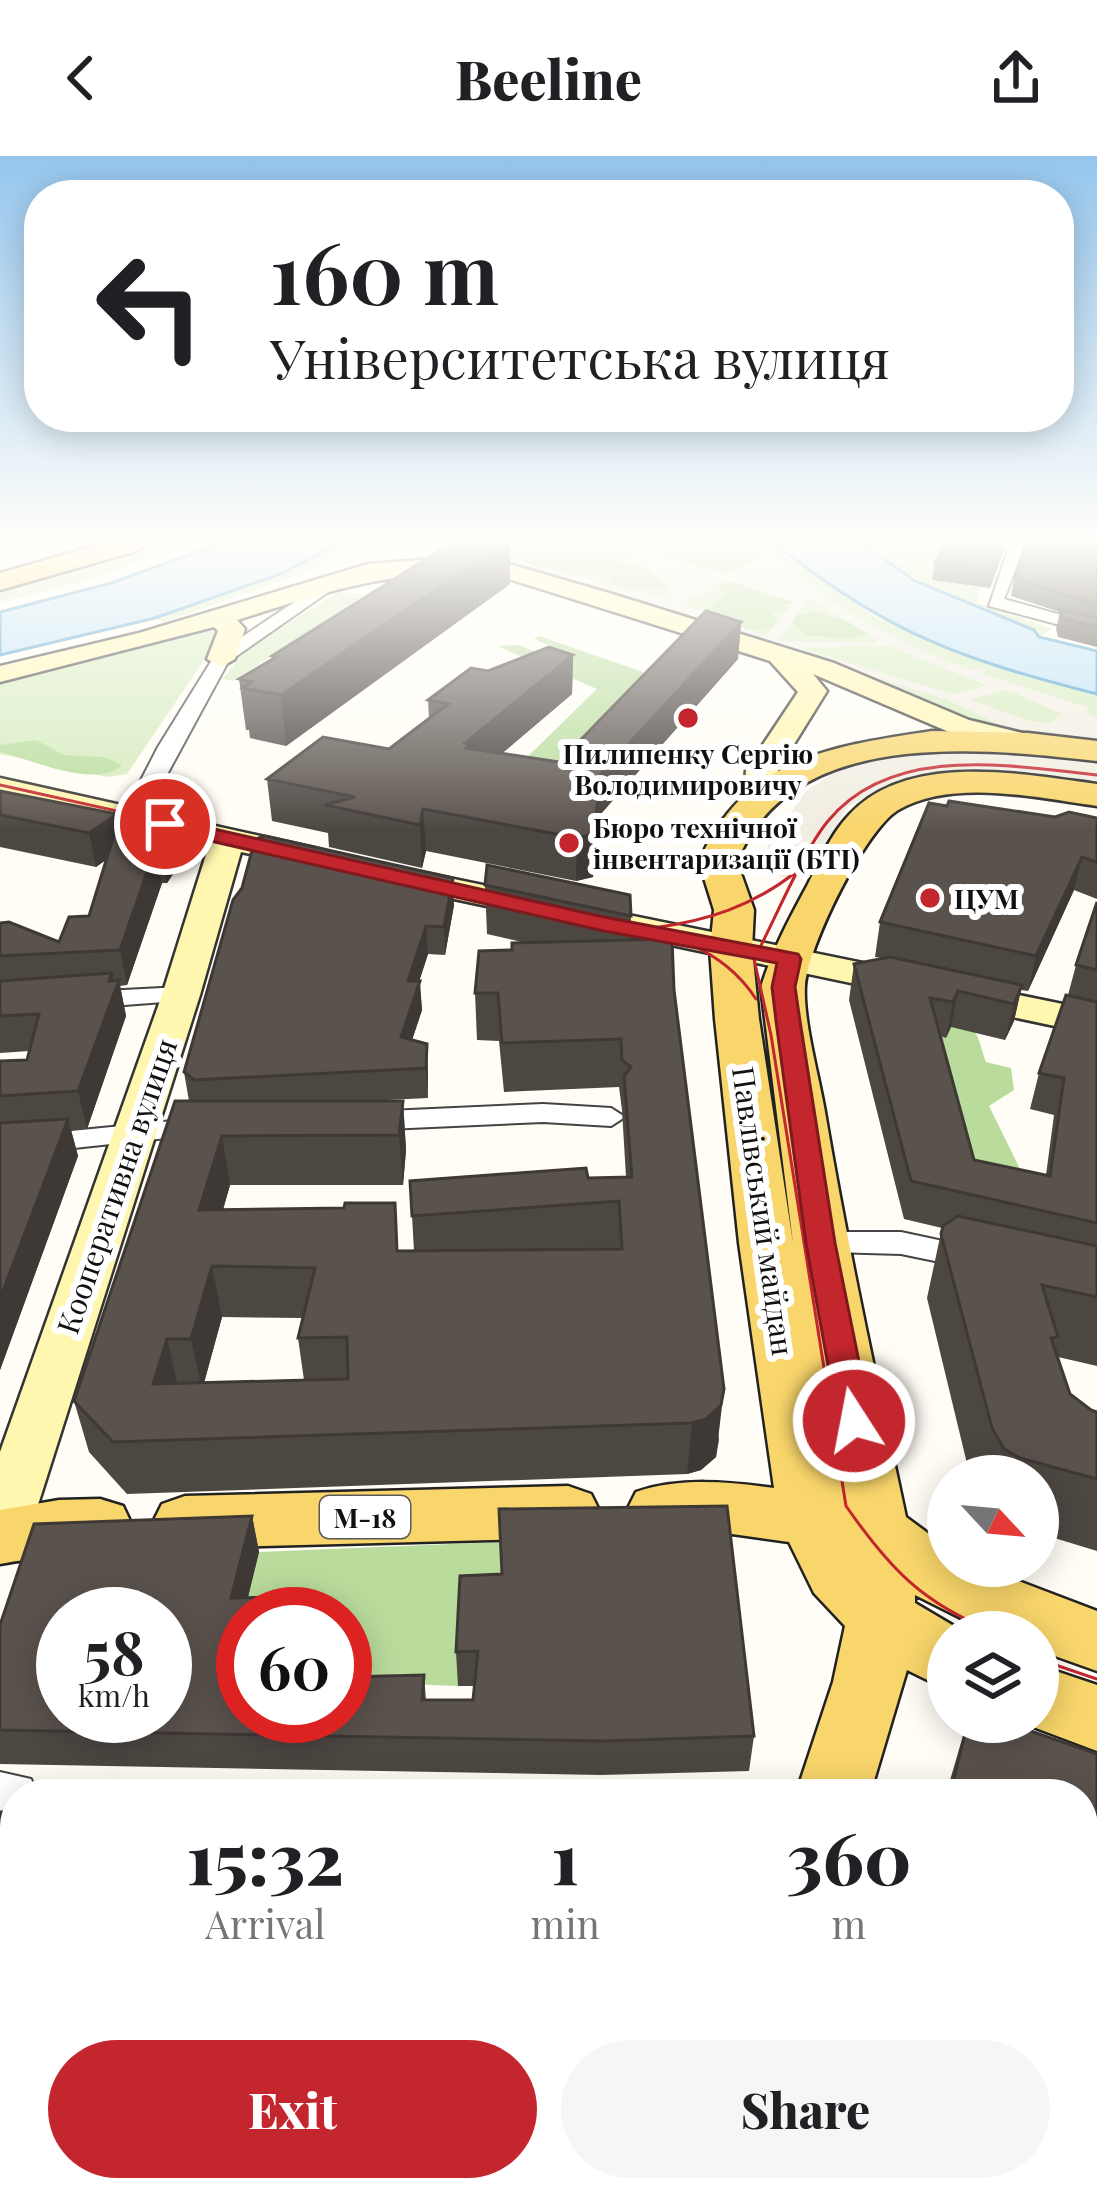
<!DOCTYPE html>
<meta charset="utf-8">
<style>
body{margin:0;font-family:"Playfair Display",serif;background:#f6f6f6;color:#202124;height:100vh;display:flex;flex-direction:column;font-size:45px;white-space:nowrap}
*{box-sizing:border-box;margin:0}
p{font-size:39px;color:#757577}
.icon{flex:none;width:66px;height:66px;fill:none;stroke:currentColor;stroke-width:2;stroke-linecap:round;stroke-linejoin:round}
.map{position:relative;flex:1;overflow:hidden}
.sheet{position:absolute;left:0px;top:1623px;width:1098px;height:423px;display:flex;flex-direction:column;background:#fff;border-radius:48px 48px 0 0;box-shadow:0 6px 30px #0003}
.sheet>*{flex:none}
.guide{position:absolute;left:24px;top:24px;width:1050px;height:252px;border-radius:48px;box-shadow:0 6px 30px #0003;background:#fff;color:#202124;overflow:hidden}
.needle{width:78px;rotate:116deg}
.controls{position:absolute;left:927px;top:1299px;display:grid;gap:24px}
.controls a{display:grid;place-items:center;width:132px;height:132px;border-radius:50%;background:#fff;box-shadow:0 6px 30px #0003;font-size:60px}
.speed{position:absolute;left:36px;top:1431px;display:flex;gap:24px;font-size:60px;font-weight:700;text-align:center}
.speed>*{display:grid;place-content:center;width:156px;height:156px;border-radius:50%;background:#fff;box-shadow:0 6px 30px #0003;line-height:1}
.speed small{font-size:30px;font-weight:400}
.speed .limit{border:18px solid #d22;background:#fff;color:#111}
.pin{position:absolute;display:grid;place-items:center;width:102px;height:102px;color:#fff;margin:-51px;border:6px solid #fff;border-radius:50%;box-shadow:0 3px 12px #0007}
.me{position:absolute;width:132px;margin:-66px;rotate:349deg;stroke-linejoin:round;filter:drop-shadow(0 0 9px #0008)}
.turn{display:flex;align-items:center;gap:42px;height:252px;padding:0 48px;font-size:54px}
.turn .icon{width:156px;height:156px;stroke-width:2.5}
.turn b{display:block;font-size:84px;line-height:102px}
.eta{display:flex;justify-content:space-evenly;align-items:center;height:204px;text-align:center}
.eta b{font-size:72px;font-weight:800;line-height:84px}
.button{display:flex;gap:24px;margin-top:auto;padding:24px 48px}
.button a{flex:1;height:138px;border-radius:72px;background:#c4262e;color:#fff;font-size:48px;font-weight:800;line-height:138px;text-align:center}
.button a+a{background:#f6f6f6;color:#202124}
header{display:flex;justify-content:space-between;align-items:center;height:156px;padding:0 48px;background:#fff;font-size:54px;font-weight:800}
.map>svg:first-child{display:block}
</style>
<header><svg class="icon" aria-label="back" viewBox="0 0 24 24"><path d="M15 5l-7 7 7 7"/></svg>Beeline<svg class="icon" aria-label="share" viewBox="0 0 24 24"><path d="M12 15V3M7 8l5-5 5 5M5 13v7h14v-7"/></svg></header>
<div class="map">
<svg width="1097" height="2044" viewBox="0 0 1097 2044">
<rect width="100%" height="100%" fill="#fffdf5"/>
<path fill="#d5ebbd" d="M150,388H188L88,424L0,446V433L86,412Z
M339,388H357L303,417L165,466L155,462L283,417Z
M448,388H775L875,461L988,508L1097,538V586L979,568L860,517Z
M863,388H966L980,430L977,446L1052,473L1039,481L1034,474L915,425Z
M339,436L364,439L233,525L222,523L249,491Z
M208,475H216L219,482L127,618L107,621L0,598V527Z"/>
<path fill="#b9dc9c" d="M462,388H582L576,396L591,394L589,388L611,392L602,398L604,403L649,413L668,432L619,433L608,421L563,418L525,407L522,399Z
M627,388H653L696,400L705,396L696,391L699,388H743L759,402L723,418Z
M726,426H734L794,446L785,449L788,454L770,457L779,466L774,472L743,474L706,455L724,437L717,430Z
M813,455L849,465L869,478L852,483L804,479L793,467L795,460Z
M539,480L643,516L642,534L566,612L517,611L597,533L497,490L519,489L553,504L561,494L534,483Z
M36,584L64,599L104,601L122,609C95,634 31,603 0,596V589Z
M955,861C980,870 979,888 986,906L1011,912L1014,934L989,950L1025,1023L966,1041L923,877Z
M500,1386L503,1453L462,1456L458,1530L345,1526V1458H243L259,1396Z
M1083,1927L1097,1933V2044H1080L1068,2031H1083Z"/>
<path fill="#f1ede2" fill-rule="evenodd" d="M448,388L667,443L674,438L627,393L613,388H627L723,418L759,402L743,388H760L831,446L905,487L972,515L993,510L980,517L1090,552L1086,557L1097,561V586L1009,574L948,544ZM726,426H734L793,446L765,481L682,447ZM808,442L875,482L876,487L778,485ZM889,490L985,529L986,530L953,538L801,492ZM1003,534L1015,537L1061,558L1050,567L1030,565L971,544Z
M914,594L1017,596L1097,607V626L987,614L899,626L847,651L811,717L793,724L769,717L766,693L805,636L837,615Z"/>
<path fill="#b9e0f7" stroke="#3f96cf" stroke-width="3" d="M218,388H339L283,417L155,462L0,499V456L111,427Z
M775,388H863L915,425L1034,474L1039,481L1097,495V538C961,503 888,478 775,388Z"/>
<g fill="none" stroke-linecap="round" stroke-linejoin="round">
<defs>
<path id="street" d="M1010,388H1026L1004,443L1097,469V479L989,450Z
M333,420L347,423L228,506L144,661L141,666H125L122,661L158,591L215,499Z
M181,831L194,839L190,844L85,852L72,844L85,836Z
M543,948L611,952L625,961L611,970L543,966L365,974L351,965L365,956Z
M203,962L217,971L213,977L0,1000V982Z
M808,1076H901L985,1094L990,1102L985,1110L974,1113L901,1098L797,1095L792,1087L797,1079Z
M0,1616L31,1623L37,1638H15V1659L0,1658Z"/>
<path id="secondary" d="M461,401L509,408L609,437L834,507L969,564L1039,581L1043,587L1028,596L949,576L813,518L827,535L778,614L776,639L760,649L749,646L744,639L746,614L798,536L770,505L506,422C407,407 330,435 237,464L245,473L235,503L221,511L207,503L218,475L214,471L0,526V510L139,477L368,408Z
M0,622L314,692L326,695L331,702L326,709L314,712L241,696L200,839L29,1377L20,1393L0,1400V1296L162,839L209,689L0,642Z
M395,711L1097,855V879L383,728L378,721L383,714Z"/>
<path id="primary" d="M101,388H144L140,394L0,434V417Z
M932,575L1028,577L1097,585V605C980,592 790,570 737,706L754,754L752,793L759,863L793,1087L836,1327L793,1087L761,831C772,795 789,763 807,730C819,706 830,679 849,659C907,595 1023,618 1097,628V650C1038,642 953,622 898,654C865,674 808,790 805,830C803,865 819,920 825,956C848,1092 877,1226 906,1361L948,1392V1410H979L1097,1455V1515L1038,1494V1476H989L915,1439V1447L964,1476H948V1534L907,1514L870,1638H796L833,1526L845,1470L814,1437L789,1386L732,1378L659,1380L636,1372L627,1354L636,1336C680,1321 729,1326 774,1332L739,1087L715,863L710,793L714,754L699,706C743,602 832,590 932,575Z
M568,1330L591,1338L600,1356L591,1374L568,1382L185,1392L162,1384L153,1366L162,1348L185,1340Z
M100,1343L123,1350L132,1369L123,1388C84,1400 40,1400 0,1408V1354L59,1344Z
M1038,1509L1097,1529V1595L1020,1566H1038Z
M0,1890L15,1896V1983L0,1977Z
M146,2031H257L262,2044H151Z
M664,2031H754L750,2044H660Z"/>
</defs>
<use href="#street" stroke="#444" stroke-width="4"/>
<use href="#secondary" stroke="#333" stroke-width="5"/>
<use href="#primary" stroke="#222" stroke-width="5"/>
<use href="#street" fill="#fff" fill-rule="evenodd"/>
<use href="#secondary" fill="#fff6b0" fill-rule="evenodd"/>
<use href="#primary" fill="#f9d66b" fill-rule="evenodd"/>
<path stroke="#c4262e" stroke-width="3" d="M0,629L287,693
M422,724L515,745
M597,763C659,776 719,786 756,843
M653,772C707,765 753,750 796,716
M995,1476C923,1448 890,1413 846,1350L771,879L754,803C774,766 803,695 828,665C892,587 1011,610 1097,619
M1038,1503L1097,1523"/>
</g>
<path fill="#4d4742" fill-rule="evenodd" d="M1006,388L990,432L932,424L935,406Z
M1097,388V491L1058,481L1056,473L1060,456L1011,440L1014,422Z
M510,428L286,590L250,582L249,574H246L239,523L272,504V500Z
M741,466L738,503L599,660L593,721L576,725L426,695L422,712L329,691L328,677L272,665L267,623L389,593L429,562L428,544L488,515L573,499L572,538L501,598L559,606Z
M0,635L118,665L120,659L179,709L167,727H162L127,829L120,830L126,860L87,973L71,974L78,1000L0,1214V905L27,904L29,895L0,897V767L59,786L89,760L106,704L96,711L0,691Z
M947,650L1055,661L1097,662V743L1074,734L1028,835L1021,834L1014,865L1005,884L951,871L946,882L940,880L974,1004L1046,1019L1054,959L1030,953L1039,917L1068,839L1076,809L1097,746V1210L1058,1201L1070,1238L1091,1254L1097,1256V1395L1038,1377V1320H970L927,1142L942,1072L904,1063L849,844L854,808L882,802L875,801L880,766Z
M485,729L631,760L630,784L674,834L719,1284L716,1301L701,1314L687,1318L127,1338L89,1296L74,1245L189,945L184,916L242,732L454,749L445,799L428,798L419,825L422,854L412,884L427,888L428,942L366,945H403L406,994L403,1029H230L223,1054L399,1095H414L410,1025L626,1021L622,954L619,931L504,936L499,885L477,884L475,837L512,794L526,787L487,778ZM222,1161L303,1162L298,1182L304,1224L204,1227Z
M252,1360L259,1396L248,1441H280L283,1458H243V1560L424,1519L426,1544H473L474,1530H458L456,1496L501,1418L754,1580L749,1615L601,1619L0,1608V1469Z
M967,1566L1097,1598V1753L1083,1748V1638H946Z
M0,1656H15V1878L0,1871Z
M329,2031H578L572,2044H355Z
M847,2031H1023L1051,2044H844Z"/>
<path fill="#3f3936" d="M503,388H510V428L286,590L281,539Z
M1003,388H1006L990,432L994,414Z
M741,466L738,503L599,660L593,721L576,725L577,682L600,619Z
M573,499L572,538L472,623L465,587Z
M423,653L426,695L422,712L420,669Z
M117,658L123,691L96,711L89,677Z
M173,675L179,709L167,727L161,693Z
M155,693L162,727L127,829L120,794Z
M1082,701L1074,734L1028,835L1036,800Z
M453,722L454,749L445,799L444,771Z
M426,770L428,798L410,854L408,825Z
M112,817L115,834L119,824L126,860L87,973L78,935Z
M420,825L422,854L403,911L401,881Z
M1022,829L1014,865L1005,884L1014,848Z
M958,835L951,871L946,882L953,846Z
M427,888L428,918V942L426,912Z
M403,945L406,994L403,1029L399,979Z
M68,963L78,1000L0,1214V1143Z
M222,980L230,1029L208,1104L199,1054Z
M212,1110L222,1161L202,1234L191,1183Z
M167,1183L179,1234L153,1228Z
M724,1233L716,1301L701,1314L687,1318L692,1267Z
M252,1360L259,1396L239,1477L231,1442Z
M570,2031H578L572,2044H564Z"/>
<path fill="#5a524d" stroke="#3f3936" stroke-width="3" fill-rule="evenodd" d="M450,388H503L281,539L243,532L252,526L239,523L276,501L272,500Z
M946,388H1003L994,414L935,406Z
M1026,388H1097V448L1014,422Z
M1060,454L1097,462V471L1062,462Z
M706,455L741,466L600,619L594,678L577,682L423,653L420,669L325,649L355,641L267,623L323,581L389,593L448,548L428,544L471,512L488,515L549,491L573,499L465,587L471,588L466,592L559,606Z
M0,635L117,658L89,677L0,659Z
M949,645L1055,661L1069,656L1097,662V706L1082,701L1036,800L880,766L929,647L947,650Z
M120,659L173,675L161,693H155L120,794L0,800V767L9,766L59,786L69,761L89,760Z
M265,680L453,722L444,771L426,770L408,825H420L401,881L427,888L426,912L194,924L184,916L233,744L242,732L255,683Z
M487,709L630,739L631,760L485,729Z
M1097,746V814L1076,809Z
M672,783L674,834L724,1233L721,1249L706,1263L692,1267L113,1286L74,1245L175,945H403L399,979L222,980L199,1054L344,1052L345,1047H395L397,1095L622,1093L619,1045L412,1060L410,1025L586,1012L588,1022L632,1021L624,920L631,911L622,904L621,883L502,887L498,837H475L479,795L512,794V787ZM212,1110L315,1112L298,1182L347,1181L348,1223L153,1228L167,1183H191Z
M890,801L1022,829L1014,848L958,835L953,846L930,842L974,1004L1050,1020L1064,922L1039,917L1066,839L1097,846V1067L911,1025L854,808Z
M112,817L109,825L119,824L78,935L0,940V905L27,904L39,858L0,860V825Z
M68,963L0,1143V967Z
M958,1060L1097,1090V1141L1042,1129L1058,1181L1051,1182L1070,1238L1091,1254L1097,1256V1323L1020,1302L1004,1293L992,1272L941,1078L943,1070Z
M727,1350L754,1580L603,1585L0,1574V1469L34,1368L252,1360L231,1442L280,1441L277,1458H243V1560H345V1521L424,1519L422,1544H473L478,1495L456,1496L460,1420L502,1418L499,1353ZM63,1458H165V1560H63Z
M968,1566H1005L1097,1598V1682L1087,1679L1086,1687L1083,1686V1638H950Z
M0,1656H15V1862L0,1855Z
M0,1961L15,1969V2031H124L147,2044H0Z
M364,2031H570L564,2044H391Z
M852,2031H1023L1051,2044H849Z"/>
<linearGradient id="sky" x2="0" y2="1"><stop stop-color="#95c6ee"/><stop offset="0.57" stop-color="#fffefa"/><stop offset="1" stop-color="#fffefa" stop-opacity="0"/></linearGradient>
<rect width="1097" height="675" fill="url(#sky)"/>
<path fill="#c4262e" stroke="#7f191e" stroke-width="3" d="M165,662L604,761L798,798L801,803L795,831L800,865L835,1087L871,1265L866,1274L854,1278L843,1274L838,1265L806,1087L776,865L772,831L777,807L604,775L158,673L155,668Z"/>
<g fill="#c4262e" stroke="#fff" stroke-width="4.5">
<circle cx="688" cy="562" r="12"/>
<circle cx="569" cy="687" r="12"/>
<circle cx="930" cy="742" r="12"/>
</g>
<g text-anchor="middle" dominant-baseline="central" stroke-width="12" stroke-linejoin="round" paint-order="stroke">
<g font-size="27" font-weight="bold" fill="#111" stroke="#fff" text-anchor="start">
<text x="688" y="597" text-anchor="middle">Пилипенку Сергію<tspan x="688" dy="31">Володимировичу</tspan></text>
<text x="593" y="671">Бюро технічної<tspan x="593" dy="31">інвентаризації (БТІ)</tspan></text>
<text x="954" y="742">ЦУМ</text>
</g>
<rect fill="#fff" stroke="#585858" stroke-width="3" x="320" y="1340" width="90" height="42" rx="9"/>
<g font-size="27" font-weight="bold" fill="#111">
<text x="365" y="1361">М-18</text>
</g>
<g font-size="30" fill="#111" stroke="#fff">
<text transform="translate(116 1030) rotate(-71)">Кооперативна вулиця</text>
<text transform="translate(764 1055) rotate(82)">Павлівський майдан</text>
</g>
</g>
</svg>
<div class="controls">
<a><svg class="needle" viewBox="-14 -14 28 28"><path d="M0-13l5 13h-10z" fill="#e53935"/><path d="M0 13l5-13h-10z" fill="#757577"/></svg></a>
<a><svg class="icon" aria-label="layers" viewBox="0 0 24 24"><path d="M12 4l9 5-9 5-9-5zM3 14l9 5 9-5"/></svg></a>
</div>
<div class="speed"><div>58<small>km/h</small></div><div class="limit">60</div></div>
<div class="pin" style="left:165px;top:668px;background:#d93025"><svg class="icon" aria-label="arrive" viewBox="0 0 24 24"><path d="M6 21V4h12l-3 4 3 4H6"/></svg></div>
<svg class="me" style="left:854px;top:1265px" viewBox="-20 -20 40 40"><circle r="17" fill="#c4262e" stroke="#fff" stroke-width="3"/><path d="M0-11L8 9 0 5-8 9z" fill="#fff"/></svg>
<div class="guide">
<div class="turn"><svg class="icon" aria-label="left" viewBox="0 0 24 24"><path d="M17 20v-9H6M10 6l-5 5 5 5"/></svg><div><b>160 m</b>Університетська вулиця</div></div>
</div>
<section class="sheet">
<div class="eta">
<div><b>15:32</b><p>Arrival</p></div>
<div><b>1</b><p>min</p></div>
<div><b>360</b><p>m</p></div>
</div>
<div class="button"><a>Exit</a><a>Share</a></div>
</section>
</div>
